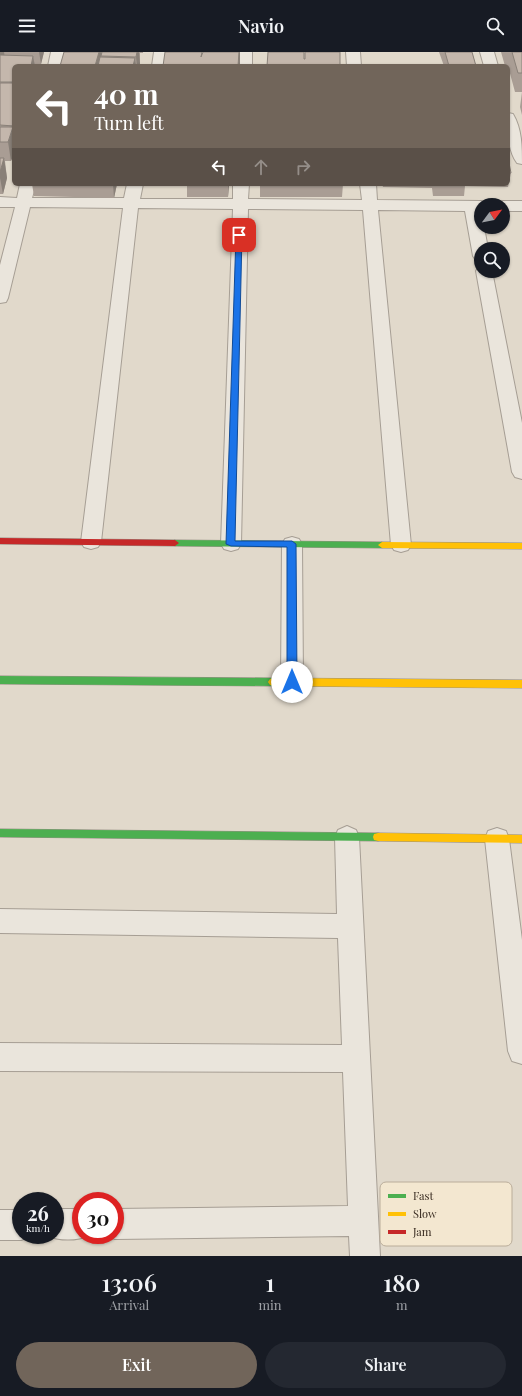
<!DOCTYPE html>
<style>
body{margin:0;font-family:"Playfair Display",serif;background:#242831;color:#f1f3f6;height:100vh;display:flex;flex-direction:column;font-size:15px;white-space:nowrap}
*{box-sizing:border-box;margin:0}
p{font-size:13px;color:#9ea1a6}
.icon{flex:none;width:22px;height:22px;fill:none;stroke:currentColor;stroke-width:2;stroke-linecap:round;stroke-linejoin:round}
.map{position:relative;height:1204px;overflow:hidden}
.sheet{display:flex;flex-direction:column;background:#171b24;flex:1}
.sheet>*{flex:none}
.guide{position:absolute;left:12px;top:12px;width:498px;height:122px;border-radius:6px;box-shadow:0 1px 3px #0004;background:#71655a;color:#fff;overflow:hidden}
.needle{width:26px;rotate:58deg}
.controls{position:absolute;left:474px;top:146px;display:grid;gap:8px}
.controls a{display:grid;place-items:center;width:36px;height:36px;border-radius:50%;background:#171b24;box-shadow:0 1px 3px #0004;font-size:20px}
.speed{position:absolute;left:12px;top:1140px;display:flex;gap:8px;font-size:20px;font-weight:700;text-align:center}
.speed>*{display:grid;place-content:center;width:52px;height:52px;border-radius:50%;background:#171b24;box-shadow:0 1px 3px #0004;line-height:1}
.speed small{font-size:10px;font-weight:400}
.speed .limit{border:6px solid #d22;background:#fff;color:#111}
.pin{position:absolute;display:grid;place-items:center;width:34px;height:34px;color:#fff;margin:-17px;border-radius:8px;box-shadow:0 2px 6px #0006}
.me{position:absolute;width:44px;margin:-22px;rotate:0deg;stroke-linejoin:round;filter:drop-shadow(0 0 3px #0008)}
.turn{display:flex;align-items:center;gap:14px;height:84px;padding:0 16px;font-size:18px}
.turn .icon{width:52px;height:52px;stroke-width:2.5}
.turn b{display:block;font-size:28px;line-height:34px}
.lanes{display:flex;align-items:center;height:38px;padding:0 16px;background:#0003;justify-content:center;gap:20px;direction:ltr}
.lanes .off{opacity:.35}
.eta{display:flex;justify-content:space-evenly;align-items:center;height:68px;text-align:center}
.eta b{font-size:24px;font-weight:600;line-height:28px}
.cta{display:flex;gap:8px;margin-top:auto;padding:8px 16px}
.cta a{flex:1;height:46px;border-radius:24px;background:#71655a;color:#fff;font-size:16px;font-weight:600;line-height:46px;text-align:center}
.cta a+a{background:#242831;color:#f1f3f6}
header{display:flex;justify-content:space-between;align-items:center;height:52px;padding:0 16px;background:#171b24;font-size:18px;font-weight:600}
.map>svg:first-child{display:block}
</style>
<header><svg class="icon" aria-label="menu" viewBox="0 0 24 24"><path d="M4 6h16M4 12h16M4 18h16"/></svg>Navio<svg class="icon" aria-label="search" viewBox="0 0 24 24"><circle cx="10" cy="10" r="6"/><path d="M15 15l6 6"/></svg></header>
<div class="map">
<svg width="522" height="1204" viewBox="0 0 522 1204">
<rect width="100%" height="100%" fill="#e1d9cb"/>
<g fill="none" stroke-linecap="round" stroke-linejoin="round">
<defs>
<path id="street" d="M51,0H65L62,14H48Z
M154,0H168L166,14H152Z
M238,0H252V14H238Z
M346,0H360L361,14H347Z
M480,0H494L498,14H484Z
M508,61L513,62C522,77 522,95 522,112L517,111C507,97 508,78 508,61Z
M20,132H36L32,146H124L127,132H143L140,147H233V132H249L248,147L362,148L360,132H376L377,148L481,149L486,151L488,153H481V175H484L488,197H481V209L475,207L473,204L465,159L378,158L411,493L408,498L401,500L394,498L391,493L363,158L248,157L241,492L238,497L231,499L224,497L221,492L233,157L138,156L101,490L98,495L91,497L84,495L81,490L123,156L30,155L8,246L6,250L0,251V213L15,155H0V145L17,146Z
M503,149H522V159H503V153H496L498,151Z
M481,215V219H492L522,371V427L515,425L512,420L476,219L478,216Z
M292,485L299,487L302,492L303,630L300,636L292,639L284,636L281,630L282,492L285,487Z
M347,774L356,778L359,785L380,1204H350L349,1184L115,1187L105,1183H115V1157L348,1154L343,1020L0,1019V991L342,993L338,886L0,881V857L337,862L335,785L338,778Z
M497,776L506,779L509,787L522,888V1012L512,1009L508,999L485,787L488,779Z
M55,1157H81V1183H91C76,1189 60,1189 45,1183H55Z
M0,1158H21V1183L32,1184L21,1188H0Z"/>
<path id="fast" d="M175,488L382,490L386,493L382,496L175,494L171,491Z
M0,624L273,626L276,627L278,630L276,633L273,634L0,632Z
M0,777L378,781L382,782L383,785L382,788L378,789L0,785Z"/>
<path id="slow" d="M382,490L522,491V497L382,496L378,493Z
M273,626L522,628V636L273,634L270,633L268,630L270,627Z
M378,781L522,783V791L378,789L374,788L373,785L374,782Z"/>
<path id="jam" d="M0,486L175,488L179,491L175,494L0,492Z"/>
</defs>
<use href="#street" stroke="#a69e94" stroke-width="2"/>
<use href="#fast" stroke="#968e84" stroke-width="1"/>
<use href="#slow" stroke="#968e84" stroke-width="1"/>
<use href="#jam" stroke="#968e84" stroke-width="1"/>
<use href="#street" fill="#eae5dc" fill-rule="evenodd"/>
<use href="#fast" fill="#4caf50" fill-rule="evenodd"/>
<use href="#slow" fill="#ffc107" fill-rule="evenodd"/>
<use href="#jam" fill="#c62828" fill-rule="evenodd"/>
</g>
<path fill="#a99d94" d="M0,0H44L41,12H35L14,14V101L11,109H5L7,126L3,142H0Z
M64,0H143V1H140V14H60Z
M439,0H472L476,14H444Z
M501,0H522V63L520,55L522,40H515L508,14H505Z
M508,106L511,121L508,135L465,134L464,144H433L432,136L383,135L382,132H508Z
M32,132H117L114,146L34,144Z
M187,132H229L228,145H187Z
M260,132H343L342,145H260Z"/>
<path fill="#898078" d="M0,0H4L5,7L0,21Z
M39,0H44L41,12Z
M99,0H107L101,4L102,14H95Z
M137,0H139L140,11V14H137L136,5Z
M238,0H240V14H238Z
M33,4L35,14H31Z
M135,6L136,14H133Z
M13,75L14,81V101L11,109L8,90Z
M4,106L7,126L3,142L0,126V120Z
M113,132H117L114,146Z
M228,132H229L228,145Z"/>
<path fill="#c4b7ac" stroke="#898078" d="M64,0H99L95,14H60Z
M102,0H137L136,5L101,4Z
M165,0H202L201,5L203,0H239L238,14H163Z
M268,0H304V7H305V0H340V14H267Z
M445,0H472L476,14H449Z
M512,0H522V21H518Z
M0,3L33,4L31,14H14V30H0Z
M100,5L135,6L133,14H98Z
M0,31H14V74L0,73Z
M0,75H13L8,90H0Z
M0,106H4L0,120Z
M508,106L511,121H508Z"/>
<path fill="#1a73e8" stroke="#114b97" d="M239,181L242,183L235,489H292L296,492L297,630L292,634L287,630V495L231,494L226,492L236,183Z"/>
<rect x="380" y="1130" width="132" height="64" rx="6" fill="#f3e7d0" stroke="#baad9a" stroke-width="1"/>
<rect x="388" y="1142" width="18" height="4" fill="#4caf50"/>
<rect x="388" y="1160" width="18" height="4" fill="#ffc107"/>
<rect x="388" y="1178" width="18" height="4" fill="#c62828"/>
<g font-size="11" fill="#34271d">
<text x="413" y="1148">Fast</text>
<text x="413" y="1166">Slow</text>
<text x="413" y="1184">Jam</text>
</g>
</svg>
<div class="controls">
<a><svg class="needle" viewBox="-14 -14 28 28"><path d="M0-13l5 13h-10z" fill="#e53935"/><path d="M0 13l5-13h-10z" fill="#9ea1a6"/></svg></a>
<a><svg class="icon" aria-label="search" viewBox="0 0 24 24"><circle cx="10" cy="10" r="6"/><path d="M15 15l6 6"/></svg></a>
</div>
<div class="speed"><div>26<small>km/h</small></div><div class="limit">30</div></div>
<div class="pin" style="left:239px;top:183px;background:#d93025"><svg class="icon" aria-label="arrive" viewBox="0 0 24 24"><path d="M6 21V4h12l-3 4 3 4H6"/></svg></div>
<svg class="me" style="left:292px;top:630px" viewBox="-20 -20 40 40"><circle r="19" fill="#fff"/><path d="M0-13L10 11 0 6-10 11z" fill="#1a73e8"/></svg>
<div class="guide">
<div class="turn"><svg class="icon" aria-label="left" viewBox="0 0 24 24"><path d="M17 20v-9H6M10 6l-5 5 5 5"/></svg><div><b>40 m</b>Turn left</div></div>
<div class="lanes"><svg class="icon" aria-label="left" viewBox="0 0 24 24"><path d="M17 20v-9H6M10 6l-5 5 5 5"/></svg><svg class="icon off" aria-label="ahead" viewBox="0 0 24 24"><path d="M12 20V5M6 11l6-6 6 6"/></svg><svg class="icon off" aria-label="right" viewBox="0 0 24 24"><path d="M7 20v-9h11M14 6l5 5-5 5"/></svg></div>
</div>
</div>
<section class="sheet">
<div class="eta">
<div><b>13:06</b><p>Arrival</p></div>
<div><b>1</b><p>min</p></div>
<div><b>180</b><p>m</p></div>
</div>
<div class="cta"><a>Exit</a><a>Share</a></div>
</section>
